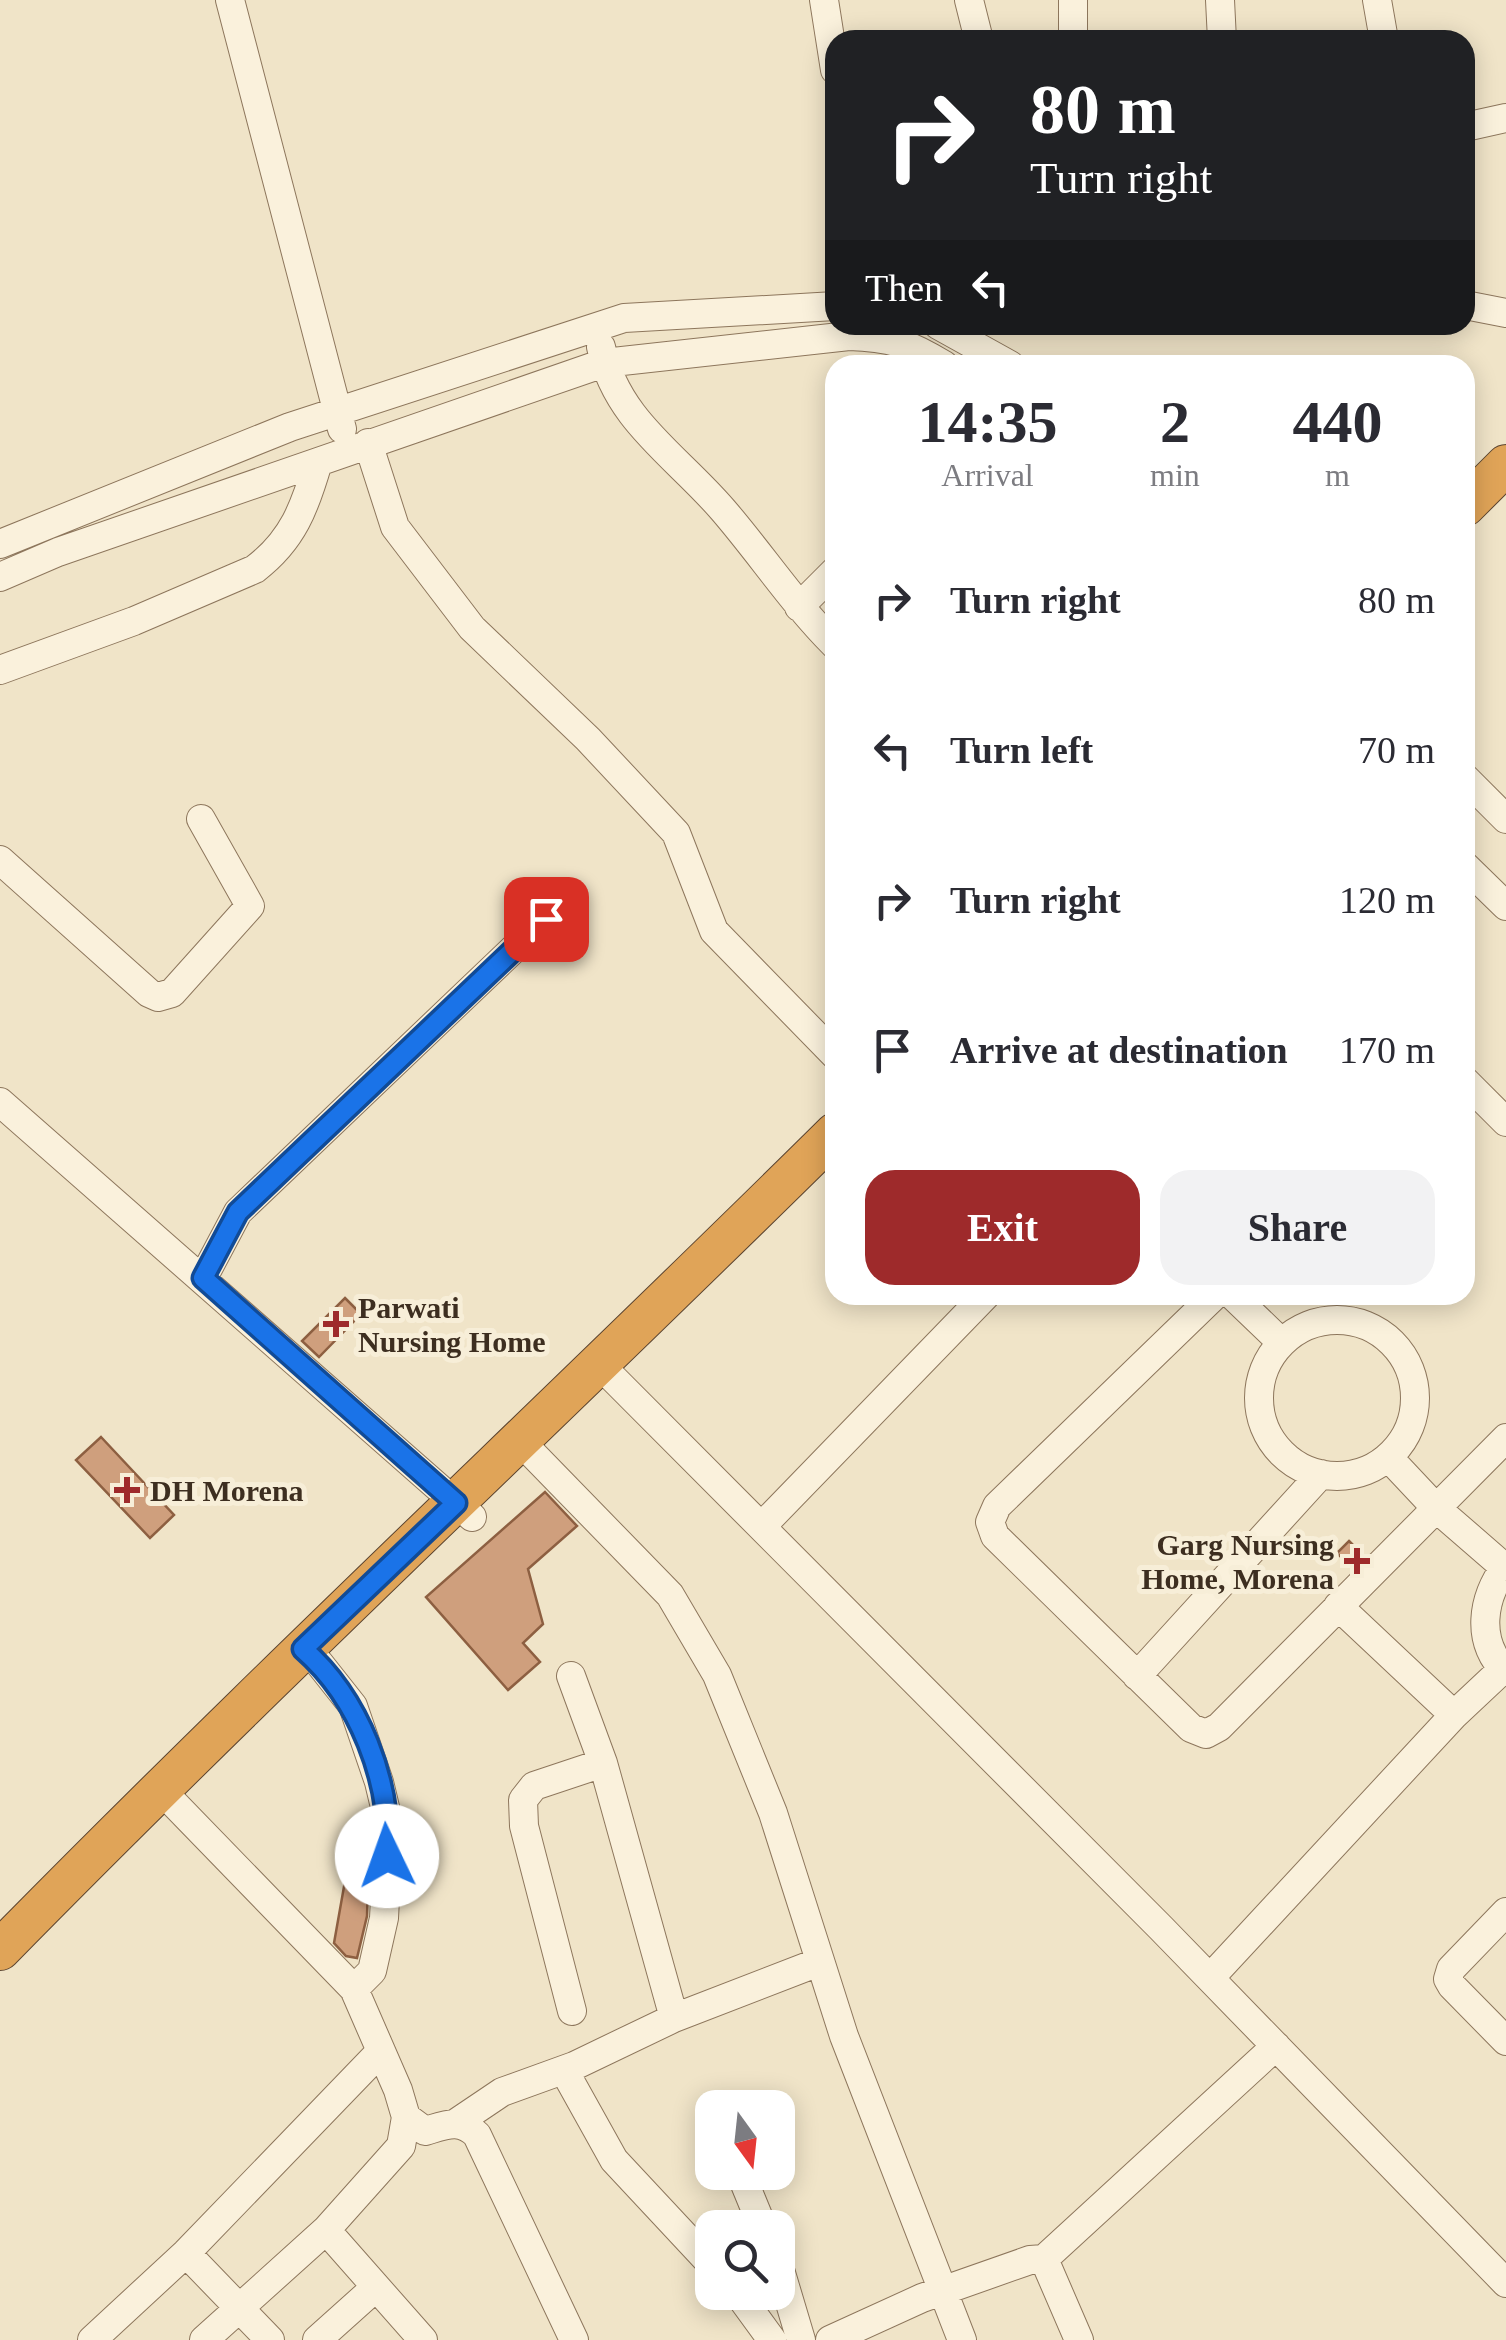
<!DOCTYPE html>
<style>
body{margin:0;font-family:Georgia,serif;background:#f2f2f3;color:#2b2b33;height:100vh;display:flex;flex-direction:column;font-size:38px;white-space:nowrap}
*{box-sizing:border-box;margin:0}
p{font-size:32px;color:#7c7c81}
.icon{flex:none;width:55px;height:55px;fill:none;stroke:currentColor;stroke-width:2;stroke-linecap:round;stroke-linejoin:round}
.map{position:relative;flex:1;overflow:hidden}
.drawer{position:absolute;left:825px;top:355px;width:650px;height:950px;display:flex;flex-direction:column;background:#fff;border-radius:30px;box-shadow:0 5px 25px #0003}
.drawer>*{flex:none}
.hud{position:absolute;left:825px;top:30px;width:650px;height:305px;border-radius:30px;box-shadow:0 5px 25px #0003;background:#202124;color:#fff;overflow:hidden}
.needle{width:65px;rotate:165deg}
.controls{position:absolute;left:695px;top:2090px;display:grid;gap:20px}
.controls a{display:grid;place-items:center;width:100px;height:100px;border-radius:20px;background:#fff;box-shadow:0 5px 25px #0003;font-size:50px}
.pin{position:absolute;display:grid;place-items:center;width:85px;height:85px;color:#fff;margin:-42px;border-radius:20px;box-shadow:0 5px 15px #0006}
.me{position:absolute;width:110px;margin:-55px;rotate:357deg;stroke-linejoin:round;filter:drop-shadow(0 0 8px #0008)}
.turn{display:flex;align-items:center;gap:35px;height:210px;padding:0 40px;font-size:45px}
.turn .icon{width:130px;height:130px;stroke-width:2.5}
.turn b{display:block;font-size:70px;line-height:85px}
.then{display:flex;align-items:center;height:95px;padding:0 40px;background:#0003;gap:20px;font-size:38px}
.eta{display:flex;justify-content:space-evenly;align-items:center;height:170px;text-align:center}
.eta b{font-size:60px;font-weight:700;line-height:70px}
.button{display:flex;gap:20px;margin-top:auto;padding:20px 40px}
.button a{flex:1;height:115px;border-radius:30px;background:#9e2a2b;color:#fff;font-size:40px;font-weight:700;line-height:115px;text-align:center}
.button a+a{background:#f2f2f3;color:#2b2b33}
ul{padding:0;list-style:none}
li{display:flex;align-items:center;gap:30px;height:150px;padding:0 40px}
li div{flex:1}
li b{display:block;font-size:38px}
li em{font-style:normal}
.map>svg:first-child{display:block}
</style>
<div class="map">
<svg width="1506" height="2340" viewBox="0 0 1506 2340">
<rect width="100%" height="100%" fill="#f0e4c8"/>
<path fill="#cf9f7d" stroke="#8d5f41" stroke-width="2.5" d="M345,1298L361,1314L319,1357L302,1341Z
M101,1437L174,1515L150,1538L76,1460Z
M545,1492L577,1526L528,1569L543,1624L523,1643L540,1662L508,1690L426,1597Z
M1349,1541L1364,1556L1352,1568L1337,1553Z
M345,1881L368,1885L367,1916L357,1958L346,1956L334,1943Z"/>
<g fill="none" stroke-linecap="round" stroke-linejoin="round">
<defs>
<path id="minor" d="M230,0L342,429
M824,0L835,70
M969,0L979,40
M1220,0L1222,40
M1377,0L1384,40
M1073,40V0
M1465,127L1506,118
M1465,305L1506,313
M938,325L1010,365
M601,347C616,420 677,456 723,510C761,554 793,603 835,645
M368,443L395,527L472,628L588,739L676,833L714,931L835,1055
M0,544L290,427L624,318L835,306
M0,577L58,552L604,363L849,336C890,337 910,344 944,365
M799,607L835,571
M0,670L134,621L255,569C293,540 305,507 318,462
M1465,778L1506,819
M0,860L149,993L158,997L172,993L250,906L201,819
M1465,866L1506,906
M1465,1081L1506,1122
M0,1102L472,1517
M203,1278L238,1212L545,919
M1215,1295L997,1506L990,1522L995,1536L1191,1728L1206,1734L1219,1727L1506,1438
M1232,1295L1281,1342
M1259 1398a78 78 0 1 1 156 0a78 78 0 1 1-156 0Z
M600,1365L1161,1928L1506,2283
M521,1442L670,1595L717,1675L773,1813L844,2036L962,2340
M1389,1458L1436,1508L1504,1567
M762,1526L986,1295
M1506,1566C1482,1598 1475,1641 1506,1672
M1338,1606L1454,1715
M303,1649L319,1663L353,1706L379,1782L389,1824L384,1918L372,1971L354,1989
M571,1676L603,1763L674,2018
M1137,1676L1321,1474
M160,1789L354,1989L398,2090L406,2117L401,2146L326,2230L423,2340
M1506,1912L1451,1969L1448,1979L1452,1986L1506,2041
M1210,1978L1454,1715L1503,1669
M572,2011L524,1826L523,1800L534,1786L603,1763
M406,2117L425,2131C446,2125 460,2118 477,2135L574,2340
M456,2123L502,2092L574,2066
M740,2172L763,2228
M186,2253L270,2340
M1044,2259L1079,2340
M778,2263L801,2340
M712,2265L614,2160L570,2081V2072L574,2066L674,2018L819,1962
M737,2292L772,2340
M92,2340L186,2253L381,2051
M204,2340L326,2230
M317,2340L376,2287
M830,2340L922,2298L1030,2260L1044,2259L1276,2046"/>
<path id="highway" d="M1465,506L1506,465
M0,1950C273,1672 558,1407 835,1133"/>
</defs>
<use href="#minor" stroke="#8d765c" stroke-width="30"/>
<use href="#highway" stroke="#5b4430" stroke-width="42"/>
<use href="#minor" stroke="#faf1dc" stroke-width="28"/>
<use href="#highway" stroke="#e0a458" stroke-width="40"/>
</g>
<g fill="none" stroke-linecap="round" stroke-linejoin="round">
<defs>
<path id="route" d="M387,1856C392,1782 359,1698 303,1649L456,1503L203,1278L238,1212L546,919"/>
</defs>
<use href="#route" stroke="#114b97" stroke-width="25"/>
<use href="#route" stroke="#1a73e8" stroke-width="18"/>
</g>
<g fill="#9e2a2b" stroke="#f7eed8" stroke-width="4">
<path d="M331 1309h10v10h10v10h-10v10h-10v-10h-10v-10h10z"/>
<path d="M122 1475h10v10h10v10h-10v10h-10v-10h-10v-10h10z"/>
<path d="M1352 1546h10v10h10v10h-10v10h-10v-10h-10v-10h10z"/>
</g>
<g text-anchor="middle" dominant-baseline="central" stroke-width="10" stroke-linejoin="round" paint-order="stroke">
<g font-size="30" font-weight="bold" fill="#3d2e20" stroke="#f7eed8" text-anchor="start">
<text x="358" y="1307">Parwati<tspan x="358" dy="34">Nursing Home</tspan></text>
<text x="150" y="1490">DH Morena</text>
<text x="1334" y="1544" text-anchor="end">Garg Nursing<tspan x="1334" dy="34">Home, Morena</tspan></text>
</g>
</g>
</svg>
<div class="controls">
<a><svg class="needle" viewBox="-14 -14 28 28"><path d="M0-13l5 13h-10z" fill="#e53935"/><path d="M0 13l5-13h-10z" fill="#7c7c81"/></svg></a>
<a><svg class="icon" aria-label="search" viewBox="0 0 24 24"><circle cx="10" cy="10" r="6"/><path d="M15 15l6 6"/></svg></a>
</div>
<div class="pin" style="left:546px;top:919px;background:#d93025"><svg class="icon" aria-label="arrive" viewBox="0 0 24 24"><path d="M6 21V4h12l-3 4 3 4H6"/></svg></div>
<svg class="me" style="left:387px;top:1856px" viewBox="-20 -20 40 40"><circle r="19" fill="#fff"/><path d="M0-13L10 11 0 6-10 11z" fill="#1a73e8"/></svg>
<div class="hud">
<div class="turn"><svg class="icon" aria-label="right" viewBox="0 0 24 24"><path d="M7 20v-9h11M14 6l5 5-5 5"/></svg><div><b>80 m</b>Turn right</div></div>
<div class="then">Then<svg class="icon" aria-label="left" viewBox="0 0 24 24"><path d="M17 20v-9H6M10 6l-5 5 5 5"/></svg></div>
</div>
<section class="drawer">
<div class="eta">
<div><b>14:35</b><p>Arrival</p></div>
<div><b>2</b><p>min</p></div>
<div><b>440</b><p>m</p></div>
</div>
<ul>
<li><svg class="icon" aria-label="right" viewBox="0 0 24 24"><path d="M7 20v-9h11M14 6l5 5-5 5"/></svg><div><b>Turn right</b></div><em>80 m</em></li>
<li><svg class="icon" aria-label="left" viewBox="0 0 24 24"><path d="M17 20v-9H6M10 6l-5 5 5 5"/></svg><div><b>Turn left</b></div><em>70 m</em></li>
<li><svg class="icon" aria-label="right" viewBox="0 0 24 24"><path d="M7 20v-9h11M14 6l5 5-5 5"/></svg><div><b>Turn right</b></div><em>120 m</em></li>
<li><svg class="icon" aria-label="arrive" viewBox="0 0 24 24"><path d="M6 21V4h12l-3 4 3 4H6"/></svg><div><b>Arrive at destination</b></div><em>170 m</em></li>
</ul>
<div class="button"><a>Exit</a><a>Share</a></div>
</section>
</div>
